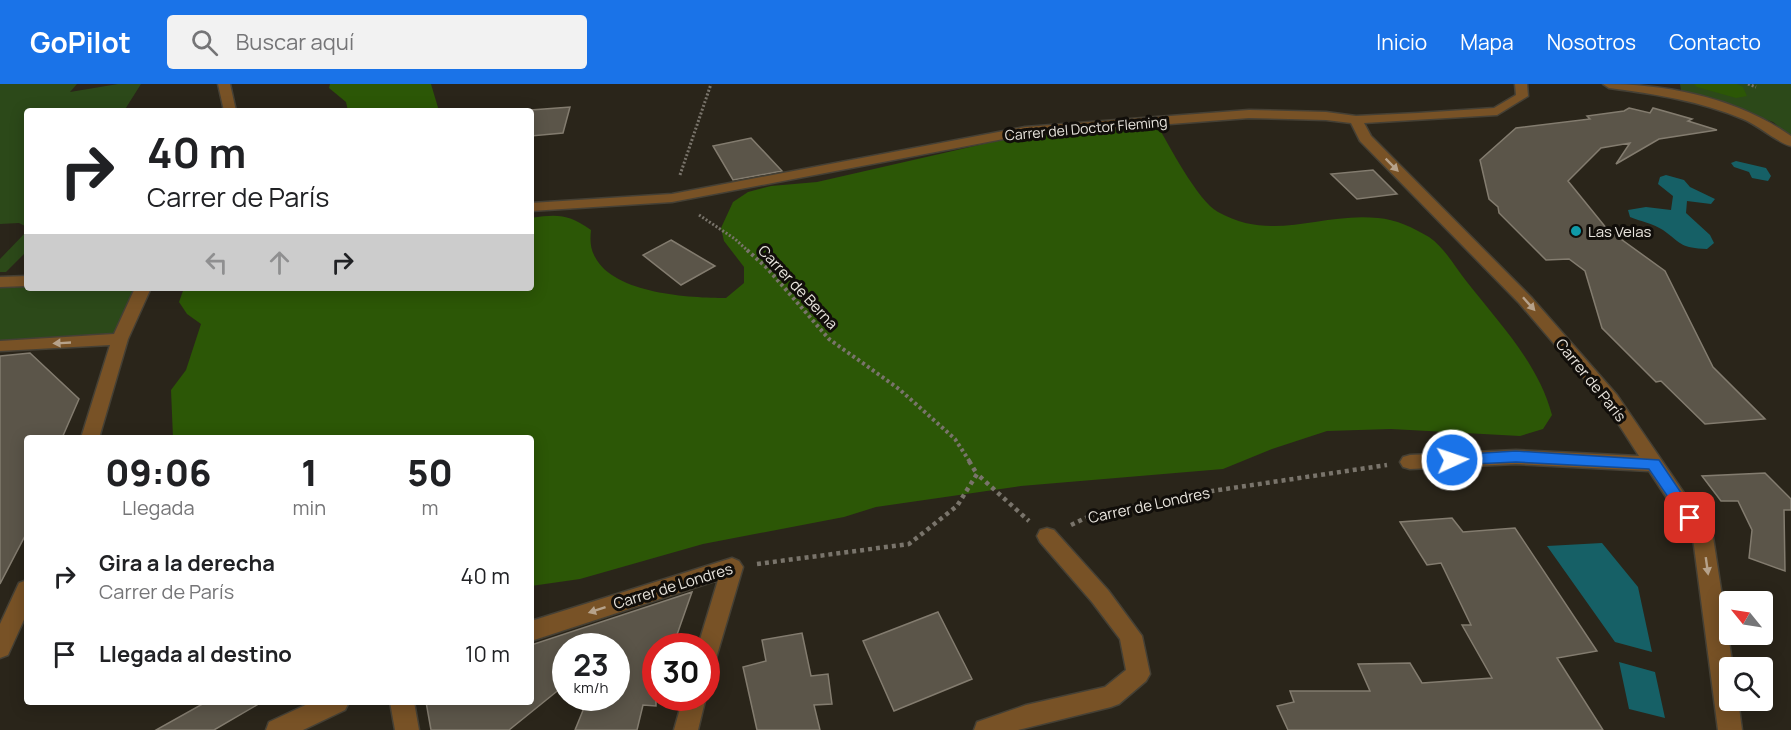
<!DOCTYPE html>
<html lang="es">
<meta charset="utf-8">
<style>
body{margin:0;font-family:Manrope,sans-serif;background:#f2f2f2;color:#202124;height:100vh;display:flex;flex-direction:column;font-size:22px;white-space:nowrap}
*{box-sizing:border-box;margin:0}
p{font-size:20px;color:#757577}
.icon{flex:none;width:33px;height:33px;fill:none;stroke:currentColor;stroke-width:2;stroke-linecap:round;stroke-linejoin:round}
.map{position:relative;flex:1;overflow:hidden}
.panel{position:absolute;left:24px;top:351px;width:510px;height:270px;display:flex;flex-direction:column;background:#fff;border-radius:6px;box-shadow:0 3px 15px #0003}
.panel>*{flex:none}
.top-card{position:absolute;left:24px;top:24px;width:510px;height:183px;border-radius:6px;box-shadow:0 3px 15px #0003;background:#fff;color:#202124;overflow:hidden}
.needle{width:39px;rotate:300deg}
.buttons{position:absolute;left:1719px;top:507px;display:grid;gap:12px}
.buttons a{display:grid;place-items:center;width:54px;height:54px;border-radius:6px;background:#fff;box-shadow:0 3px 15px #0003;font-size:30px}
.speed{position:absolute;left:552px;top:549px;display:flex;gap:12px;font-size:30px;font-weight:700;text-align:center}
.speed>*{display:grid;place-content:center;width:78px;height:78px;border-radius:50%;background:#fff;box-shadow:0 3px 15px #0003;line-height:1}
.speed small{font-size:15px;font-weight:400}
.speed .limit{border:9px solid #d22;background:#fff;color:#111}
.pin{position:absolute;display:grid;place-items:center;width:51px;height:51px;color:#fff;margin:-26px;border-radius:12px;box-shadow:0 3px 9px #0006}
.me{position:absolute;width:66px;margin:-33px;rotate:87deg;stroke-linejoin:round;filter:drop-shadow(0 0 4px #0008)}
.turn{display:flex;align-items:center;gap:21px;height:126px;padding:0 24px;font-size:27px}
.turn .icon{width:78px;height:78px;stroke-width:2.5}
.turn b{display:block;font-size:42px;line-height:51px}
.lanes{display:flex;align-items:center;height:57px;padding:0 24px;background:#0003;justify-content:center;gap:30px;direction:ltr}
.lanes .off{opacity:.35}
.eta{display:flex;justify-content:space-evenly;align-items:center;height:102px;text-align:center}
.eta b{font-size:36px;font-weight:800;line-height:42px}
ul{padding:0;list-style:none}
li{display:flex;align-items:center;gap:18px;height:78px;padding:0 24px}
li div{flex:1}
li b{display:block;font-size:22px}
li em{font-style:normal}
header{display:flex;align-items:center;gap:36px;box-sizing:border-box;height:84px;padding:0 30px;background:#1a73e8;color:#fff}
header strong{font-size:28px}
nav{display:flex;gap:33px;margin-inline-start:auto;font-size:21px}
.search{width:420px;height:54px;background:#f2f2f2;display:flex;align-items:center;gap:15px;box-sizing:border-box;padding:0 21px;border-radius:6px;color:#757577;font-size:22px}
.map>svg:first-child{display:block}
</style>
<header>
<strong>GoPilot</strong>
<div class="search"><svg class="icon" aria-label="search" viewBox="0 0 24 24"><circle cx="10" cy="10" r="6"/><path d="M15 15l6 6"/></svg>Buscar aquí</div>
<nav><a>Inicio</a><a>Mapa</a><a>Nosotros</a><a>Contacto</a></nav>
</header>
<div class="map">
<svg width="1791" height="646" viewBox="0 0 1791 646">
<rect width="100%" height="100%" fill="#2a251a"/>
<path fill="#2c4919" d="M0,0H77L70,8L118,0H141L124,27H27V143L19,139L0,140Z
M1680,0H1791V53L1773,38L1681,6Z
M27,147V167L6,188H0V175Z
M27,193V204H143L120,255L0,262V195Z"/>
<path fill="#2c5706" d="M330,0H431L439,27H348L346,18L329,4Z
M1694,0H1737L1743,3L1747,12L1736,14L1697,3Z
M1156,39C1169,61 1197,116 1218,128C1273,159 1320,128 1378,134C1395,135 1414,144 1429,153C1445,164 1455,183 1467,198C1499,239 1539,280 1552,331L1543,345L1520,352L1391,345L1327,347L1272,365L1223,385L1021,402L876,423L844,433L703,460L580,495L531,502V354H173L171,306L186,286L201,240L187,230L179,218L184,204H531V134C558,130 568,130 591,146C590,156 590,164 595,173C614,210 691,214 726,214L744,199V183L724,157L721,144L733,118L748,108L771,102L817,98L1005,55Z"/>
<path fill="#166066" d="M1736,77L1766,84L1771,92L1768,97L1752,94L1749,88L1734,83L1731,79Z
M1666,91L1684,96L1690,103L1715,115L1711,120L1687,117L1686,129L1710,151L1714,159L1707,165C1681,164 1682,160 1663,146C1654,140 1640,137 1630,133L1628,126L1646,123L1671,126L1673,112L1658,100L1660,93Z
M1602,459L1638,503L1652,568L1615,558L1547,462Z
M1619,578L1655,588L1665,634L1629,625Z"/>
<path fill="#5b5549" stroke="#837c6f" stroke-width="1.5" d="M570,23L563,49L531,52V26Z
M1629,24L1650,29L1653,24L1692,35L1688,37L1717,46L1659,55L1616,80L1630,59L1601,64L1568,97L1607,145L1665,187L1713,283L1765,335L1705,340L1661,297L1656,298L1602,244L1585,187L1569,175L1546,176L1499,129L1498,123L1489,115L1480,76L1516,44L1590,35L1587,32L1624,27Z
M751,54L782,87L733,96L713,62Z
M1373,86L1397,110L1357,115L1331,90Z
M671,156L715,182L681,201L643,171Z
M30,269L79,315L62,354H27V448L0,500V272Z
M1765,389L1791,415V426H1784L1785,487L1749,474L1752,446L1738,417H1721L1702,392Z
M1452,434L1463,448L1515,444L1597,567L1557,574L1603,646H1288L1277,622L1294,618L1290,607H1370L1358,580L1410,579L1422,599L1492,594L1462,541H1471L1441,479L1427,481L1400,438Z
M692,508L673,562H656V622L643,621L637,646H575L588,614L603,616L605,614H616V562H566V600L509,646H431L426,618H531V561Z
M938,528L972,595L894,627L863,557Z
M802,549L811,592L828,590L832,620L814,621L820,646H757L743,583L766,577L762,556Z
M206,618H262L214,646H156Z"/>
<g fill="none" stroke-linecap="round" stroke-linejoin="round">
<defs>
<path id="street" d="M218,0H230L236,27H224Z
M1515,0H1527L1528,12L1497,31L1364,39L1371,52L1531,213L1617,311L1710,447L1713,453L1733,584H1730V616H1738L1742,646H1718L1693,454L1649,387L1516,380L1410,385L1403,383L1400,378L1403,373L1410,371L1516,366L1639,372L1605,319L1519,219L1360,57L1351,39L1326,36L1249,34L1025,51L672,118L531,127V119L672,110L1025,43L1249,26L1326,28L1356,32L1418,29L1494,24L1516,11Z
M1603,0C1668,0 1737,14 1791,52V62C1778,59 1758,41 1743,35C1700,17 1655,10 1609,4Z
M27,192V202L0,203V193Z
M135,204H151L128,255L99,354H81L110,261L0,267V257L114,250Z
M1047,444L1054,446L1108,506L1142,552L1150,590L1146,597L1119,620L1111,623L1018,646H974L977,638L1026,621L1105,603L1126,586L1120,555L1092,518L1040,458L1037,452L1040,446Z
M732,474L739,477L743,483L714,581L706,584V562H698L718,496L531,557V537Z
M27,496V529L8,571L0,574V540L19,499Z
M683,614L706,613L698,646H674Z
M312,618H349L345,626L303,646H266L269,638Z
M390,618H414L419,646H395Z"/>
</defs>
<use href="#street" stroke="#454035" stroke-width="3"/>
<path stroke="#79746b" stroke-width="3" stroke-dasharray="2 2" stroke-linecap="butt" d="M1748,0L1756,3
M680,91L711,0
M699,131L735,155L748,167"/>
<path stroke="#79746b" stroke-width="4" stroke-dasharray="3 3" stroke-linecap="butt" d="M747,166L767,184L829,255L899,305L955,355L970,378"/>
<path stroke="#79746b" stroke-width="4.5" stroke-dasharray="4 4" stroke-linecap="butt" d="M969,377L977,390
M1071,441L1094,430L1212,407L1387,381
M757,480L909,460L957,422L977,390L1029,437"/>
<use href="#street" fill="#785226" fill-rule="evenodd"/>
</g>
<defs><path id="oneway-solid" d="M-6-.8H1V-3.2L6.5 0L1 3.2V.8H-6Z" transform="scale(1.5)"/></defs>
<g fill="#b6a28b">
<use href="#oneway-solid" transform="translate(1392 81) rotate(45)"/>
<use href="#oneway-solid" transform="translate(1529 220) rotate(48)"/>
<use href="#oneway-solid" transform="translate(62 259) rotate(177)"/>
<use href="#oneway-solid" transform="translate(1707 482) rotate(82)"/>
<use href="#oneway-solid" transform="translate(597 526) rotate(162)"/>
</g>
<path fill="#1a73e8" stroke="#114b97" stroke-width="1.5" d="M1516,367L1659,376L1698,434L1696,438H1685L1649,385L1516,378L1452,381L1445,376L1452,371Z"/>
<circle fill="#0f9aa8" stroke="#110e0a" stroke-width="2" cx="1576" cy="147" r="6"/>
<g text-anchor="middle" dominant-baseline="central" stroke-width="6" stroke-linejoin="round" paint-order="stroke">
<g font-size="14" fill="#e8e4dd" stroke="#110e0a">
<text transform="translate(1086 44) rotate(-5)">Carrer del Doctor Fleming</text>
</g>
<g font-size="15" fill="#e8e4dd" stroke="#110e0a" text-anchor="start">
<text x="1588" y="147">Las Velas</text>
</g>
<g font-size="15" fill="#e8e4dd" stroke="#110e0a">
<text transform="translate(798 203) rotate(47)">Carrer de Berna</text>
<text transform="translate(1591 296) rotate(51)">Carrer de París</text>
<text transform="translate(1149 421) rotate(-12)">Carrer de Londres</text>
<text transform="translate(673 502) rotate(-17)">Carrer de Londres</text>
</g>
</g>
</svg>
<div class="buttons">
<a><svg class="needle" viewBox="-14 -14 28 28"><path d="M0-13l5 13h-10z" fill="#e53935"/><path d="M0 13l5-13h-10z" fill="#757577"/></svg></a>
<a><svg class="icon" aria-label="search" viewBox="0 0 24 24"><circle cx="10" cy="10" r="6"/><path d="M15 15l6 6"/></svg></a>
</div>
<div class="speed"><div>23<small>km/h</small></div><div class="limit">30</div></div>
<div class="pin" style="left:1690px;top:434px;background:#d93025"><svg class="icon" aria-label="arrive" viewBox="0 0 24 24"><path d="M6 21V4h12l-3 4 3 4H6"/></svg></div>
<svg class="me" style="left:1452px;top:376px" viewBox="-20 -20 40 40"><circle r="17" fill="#1a73e8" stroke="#fff" stroke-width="3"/><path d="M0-11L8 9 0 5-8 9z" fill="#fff"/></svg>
<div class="top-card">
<div class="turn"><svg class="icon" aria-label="right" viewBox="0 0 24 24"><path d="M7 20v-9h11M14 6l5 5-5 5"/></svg><div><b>40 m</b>Carrer de París</div></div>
<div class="lanes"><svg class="icon off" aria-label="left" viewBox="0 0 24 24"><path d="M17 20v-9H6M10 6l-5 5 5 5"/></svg><svg class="icon off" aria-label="ahead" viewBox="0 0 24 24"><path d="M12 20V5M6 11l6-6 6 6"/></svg><svg class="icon" aria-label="right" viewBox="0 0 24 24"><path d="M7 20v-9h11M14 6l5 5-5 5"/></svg></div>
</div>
<section class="panel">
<div class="eta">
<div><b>09:06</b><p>Llegada</p></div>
<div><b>1</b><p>min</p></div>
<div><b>50</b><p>m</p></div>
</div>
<ul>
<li><svg class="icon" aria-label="right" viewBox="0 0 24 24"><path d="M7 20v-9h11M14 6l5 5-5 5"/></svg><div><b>Gira a la derecha</b><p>Carrer de París</p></div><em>40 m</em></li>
<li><svg class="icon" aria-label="arrive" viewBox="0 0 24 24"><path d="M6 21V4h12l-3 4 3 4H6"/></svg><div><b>Llegada al destino</b></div><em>10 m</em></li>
</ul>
</section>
</div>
